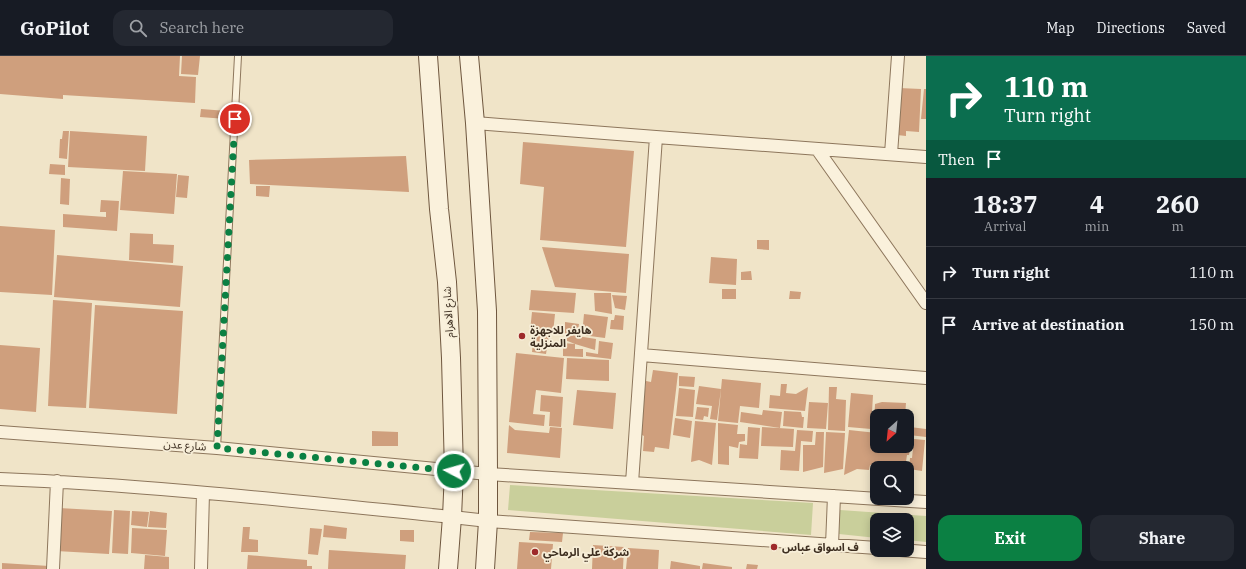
<!DOCTYPE html>
<meta charset="utf-8">
<style>
body{margin:0;font-family:"IBM Plex Serif","Noto Sans Arabic",serif;background:#242831;color:#f1f3f6;height:100vh;display:flex;flex-direction:column;font-size:15px;white-space:nowrap}
*{box-sizing:border-box;margin:0}
p{font-size:13px;color:#9ea1a6}
.icon{flex:none;width:22px;height:22px;fill:none;stroke:currentColor;stroke-width:2;stroke-linecap:round;stroke-linejoin:round}
.map{position:relative;flex:1;overflow:hidden}
.side{display:flex;flex-direction:column;background:#171b24;width:320px}
.side>*{flex:none}
.guide{background:#0b6e4f;color:#fff;overflow:hidden}
.needle{width:26px;rotate:207deg}
.buttons{position:absolute;left:870px;top:353px;display:grid;gap:8px}
.buttons a{display:grid;place-items:center;width:44px;height:44px;border-radius:8px;background:#171b24;box-shadow:0 2px 10px #0003;font-size:20px}
.pin{position:absolute;display:grid;place-items:center;width:34px;height:34px;color:#fff;margin:-17px;border:2px solid #fff;border-radius:50%;box-shadow:0 1px 4px #0007}
.me{position:absolute;width:44px;margin:-22px;rotate:276deg;stroke-linejoin:round;filter:drop-shadow(0 0 3px #0008)}
.turn{display:flex;align-items:center;gap:14px;height:84px;padding:0 12px;font-size:18px}
.turn .icon{width:52px;height:52px;stroke-width:2.5}
.turn b{display:block;font-size:28px;line-height:34px}
.then{display:flex;align-items:center;height:38px;padding:0 12px;background:#0003;gap:8px;font-size:15px}
.eta{display:flex;justify-content:space-evenly;align-items:center;height:68px;text-align:center}
.eta b{font-size:24px;font-weight:800;line-height:28px}
.action{display:flex;gap:8px;margin-top:auto;padding:8px 12px}
.action a{flex:1;height:46px;border-radius:12px;background:#0b8043;color:#fff;font-size:16px;font-weight:800;line-height:46px;text-align:center}
.action a+a{background:#242831;color:#f1f3f6}
ul{padding:0;list-style:none}
li{display:flex;align-items:center;gap:12px;height:52px;padding:0 12px;border-top:1px solid #363941}
li div{flex:1}
li b{display:block;font-size:15px}
li em{font-style:normal}
header{display:flex;align-items:center;gap:24px;box-sizing:border-box;height:56px;padding:0 20px;background:#171b24;border-bottom:1px solid #363941}
header strong{font-size:19px}
nav{display:flex;gap:22px;margin-inline-start:auto;font-size:14px}
.search{width:280px;height:36px;background:#242831;display:flex;align-items:center;gap:10px;box-sizing:border-box;padding:0 14px;border-radius:12px;color:#9ea1a6;font-size:15px}
main{display:flex;flex:1;min-height:0}
.map>svg:first-child{display:block}
</style>
<header>
<strong>GoPilot</strong>
<div class="search"><svg class="icon" aria-label="search" viewBox="0 0 24 24"><circle cx="10" cy="10" r="6"/><path d="M15 15l6 6"/></svg>Search here</div>
<nav><a>Map</a><a>Directions</a><a>Saved</a></nav>
</header>
<main>
<div class="map">
<svg width="926" height="513" viewBox="0 0 926 513">
<rect width="100%" height="100%" fill="#f0e4c8"/>
<path fill="#c9cf9b" d="M510,429L813,447L811,479L508,454Z
M840,454L926,460V486L907,484V464H877V482L839,478Z"/>
<path fill="#cf9f7d" d="M0,0H180L179,20L196,21L195,47L63,39V43L0,38Z
M182,0H200L198,19L181,18Z
M899,32L921,33L919,76L906,75V80L897,79Z
M924,33H926V63H921Z
M201,53L227,55L226,63L200,61Z
M63,75H69L67,103L59,102L60,83H62Z
M70,75L147,80L145,115L68,111Z
M523,86L634,95L626,191L540,184L544,131L520,128Z
M406,100L409,136L250,128L249,104Z
M50,108L65,109V119L49,118Z
M123,115L177,118L174,158L120,154Z
M178,119L189,120L187,142L176,141Z
M61,122L70,123L69,149L60,148Z
M256,130H270L269,141L256,140Z
M101,144L119,145L117,175L63,171V158L106,161V156H100Z
M0,170L55,174L52,239L0,236Z
M130,177L153,178V188L174,189L173,207L129,204Z
M757,184H769V194L757,193Z
M542,191L629,198L626,237L555,231Z
M57,199L183,210L180,251L54,241Z
M711,201L737,203L736,229L709,227Z
M751,215L752,224H741V216Z
M722,233H736V243H722Z
M531,234L576,237L574,257L529,254Z
M790,235L801,236L800,243H789Z
M594,237H611L612,258L595,255Z
M612,239L627,240L625,254L615,252Z
M53,244L92,247L86,352L48,350Z
M95,249L183,255L177,358L89,352Z
M532,256L555,258L553,277L530,275Z
M584,258L608,261L605,282L582,279Z
M615,259L624,260L623,274L610,273L611,264H614Z
M565,266L579,268L577,280L596,283L595,294L575,288V293H583V301L563,300V287L575,288L565,284Z
M534,277L549,279L546,298L532,296Z
M599,285L613,287L611,303L586,300V296L598,298Z
M0,289L40,292L36,356L0,353Z
M516,297L564,302L561,337L536,334L533,358L545,359L544,370L509,366Z
M567,302L609,304V325L566,323Z
M653,314L678,317L669,393L655,391L654,396L643,395L644,380L640,378L646,325L651,326Z
M679,320L695,321L694,331L679,330Z
M722,323L761,327L759,352L740,350L738,367L718,365Z
M781,328H787L786,337L796,338L808,331L805,355L769,352L770,339L780,340Z
M699,330L721,333L717,364L710,363L712,350L696,348Z
M829,331H837L836,343L846,344L845,375L828,374Z
M679,332L695,334L693,361L676,360Z
M577,334L616,337L613,373L573,369Z
M851,337L873,339L871,373L848,371Z
M541,339L563,341L561,371L549,370L550,356L540,355Z
M809,346L828,347L826,373L807,372Z
M882,346L906,347L905,360H877V373H874L875,348Z
M697,351L709,352L708,361L704,360L703,364L695,363Z
M763,354L782,356L780,372L740,366L741,356L762,359Z
M784,355L801,356L802,361H804L803,372L783,370Z
M675,362L692,365L690,382L673,379Z
M695,365L716,367L712,409L699,404L691,406Z
M718,367L738,369L737,378H745V385L739,386L738,392L729,390V409L718,408Z
M509,369L515,374L549,377L550,371L562,372L560,402L507,397Z
M748,371L760,372L758,403L739,402L740,388L747,389Z
M762,371L794,373L793,391L761,390Z
M910,371L926,373V381L909,379Z
M797,374L813,375L812,386L801,385L799,415L780,414L781,394L795,395Z
M849,374L877,377V390H907V381H912L909,399H907L905,412L870,409L869,414L857,413L844,419Z
M372,375L398,376V390H372Z
M816,376H824L823,411L803,416V389H815Z
M826,376L845,377L843,413L824,417Z
M914,383L925,384L922,415L909,413L910,402H912Z
M59,452L112,455L109,498L56,495Z
M114,454L130,455L128,498L112,497Z
M132,455L149,456L147,471L131,469Z
M150,455L167,457L166,472L148,471Z
M324,469L347,472L346,483L323,481Z
M243,471H250L249,483L258,484V496H241Z
M132,472L167,474L165,500L131,497Z
M310,472L322,473L318,499L308,498Z
M400,474H414V486L400,485Z
M530,476L563,477L562,486L529,484Z
M519,486L553,488L551,513H517Z
M593,489L624,491L623,513H592Z
M628,492L659,494L658,513H626Z
M329,494L406,499L405,513H328Z
M145,499L169,501V513H144Z
M248,499L307,504V510H312V513H247Z
M671,505L700,510V513H670Z
M2,507L49,510L48,513H2Z
M703,507L732,511V513H702Z
M747,508L758,509L757,513H746Z"/>
<g fill="none" stroke-linecap="round" stroke-linejoin="round">
<defs>
<path id="lane" d="M217,392L238,0"/>
<path id="street" d="M475,67L656,81L926,101
M817,93L926,247
M891,98L898,0
M641,299L926,322
M0,376L217,392L488,418L632,427L926,446
M0,423C151,429 302,446 452,461L488,465L877,492
M632,427L656,81
M832,489L834,440
M900,494L926,496
M53,513L57,425
M201,513L203,437"/>
<path id="secondary" d="M428,0L439,153L447,226L451,302L454,415L452,461L448,513
M469,0L475,67L487,255L488,418V465L485,513"/>
</defs>
<use href="#lane" stroke="#8d765c" stroke-width="8"/>
<use href="#street" stroke="#8d765c" stroke-width="14"/>
<use href="#secondary" stroke="#6f573f" stroke-width="20"/>
<use href="#lane" stroke="#faf1dc" stroke-width="6"/>
<use href="#street" stroke="#faf1dc" stroke-width="12"/>
<use href="#secondary" stroke="#faf1dc" stroke-width="18"/>
</g>
<g fill="none" stroke-linecap="round" stroke-linejoin="round">
<path stroke="#0b8043" stroke-width="7" stroke-dasharray="0 12.6" d="M235,63L217,392L454,415"/>
</g>
<g fill="#9e2a2b" stroke="#f7eed8" stroke-width="1.5">
<circle cx="522" cy="280" r="4"/>
<circle cx="774" cy="491" r="4"/>
<circle cx="535" cy="496" r="4"/>
</g>
<g text-anchor="middle" dominant-baseline="central" stroke-width="3.5" stroke-linejoin="round" paint-order="stroke">
<g font-size="11" fill="#3d2e20" stroke="#f7eed8">
<text transform="translate(448 256) rotate(-93)">شارع الاهرام</text>
<text transform="translate(185 389) rotate(4)">شارع عدن</text>
</g>
<g font-size="11" font-weight="bold" fill="#3d2e20" stroke="#f7eed8" text-anchor="start">
<text x="530" y="274">هايفر للاجهزة<tspan x="530" dy="13">المنزلية</tspan></text>
<text x="782" y="491">ف اسواق عباس</text>
<text x="543" y="496">شركة علي الرماحي</text>
</g>
</g>
</svg>
<div class="buttons">
<a><svg class="needle" viewBox="-14 -14 28 28"><path d="M0-13l5 13h-10z" fill="#e53935"/><path d="M0 13l5-13h-10z" fill="#9ea1a6"/></svg></a>
<a><svg class="icon" aria-label="search" viewBox="0 0 24 24"><circle cx="10" cy="10" r="6"/><path d="M15 15l6 6"/></svg></a>
<a><svg class="icon" aria-label="layers" viewBox="0 0 24 24"><path d="M12 4l9 5-9 5-9-5zM3 14l9 5 9-5"/></svg></a>
</div>
<div class="pin" style="left:235px;top:63px;background:#d93025"><svg class="icon" aria-label="arrive" viewBox="0 0 24 24"><path d="M6 21V4h12l-3 4 3 4H6"/></svg></div>
<svg class="me" style="left:454px;top:415px" viewBox="-20 -20 40 40"><circle r="17" fill="#0b8043" stroke="#fff" stroke-width="3"/><path d="M0-11L8 9 0 5-8 9z" fill="#fff"/></svg>
</div>
<section class="side">
<div class="guide">
<div class="turn"><svg class="icon" aria-label="right" viewBox="0 0 24 24"><path d="M7 20v-9h11M14 6l5 5-5 5"/></svg><div><b>110 m</b>Turn right</div></div>
<div class="then">Then<svg class="icon" aria-label="arrive" viewBox="0 0 24 24"><path d="M6 21V4h12l-3 4 3 4H6"/></svg></div>
</div>
<div class="eta">
<div><b>18:37</b><p>Arrival</p></div>
<div><b>4</b><p>min</p></div>
<div><b>260</b><p>m</p></div>
</div>
<ul>
<li><svg class="icon" aria-label="right" viewBox="0 0 24 24"><path d="M7 20v-9h11M14 6l5 5-5 5"/></svg><div><b>Turn right</b></div><em>110 m</em></li>
<li><svg class="icon" aria-label="arrive" viewBox="0 0 24 24"><path d="M6 21V4h12l-3 4 3 4H6"/></svg><div><b>Arrive at destination</b></div><em>150 m</em></li>
</ul>
<div class="action"><a>Exit</a><a>Share</a></div>
</section>
</main>
